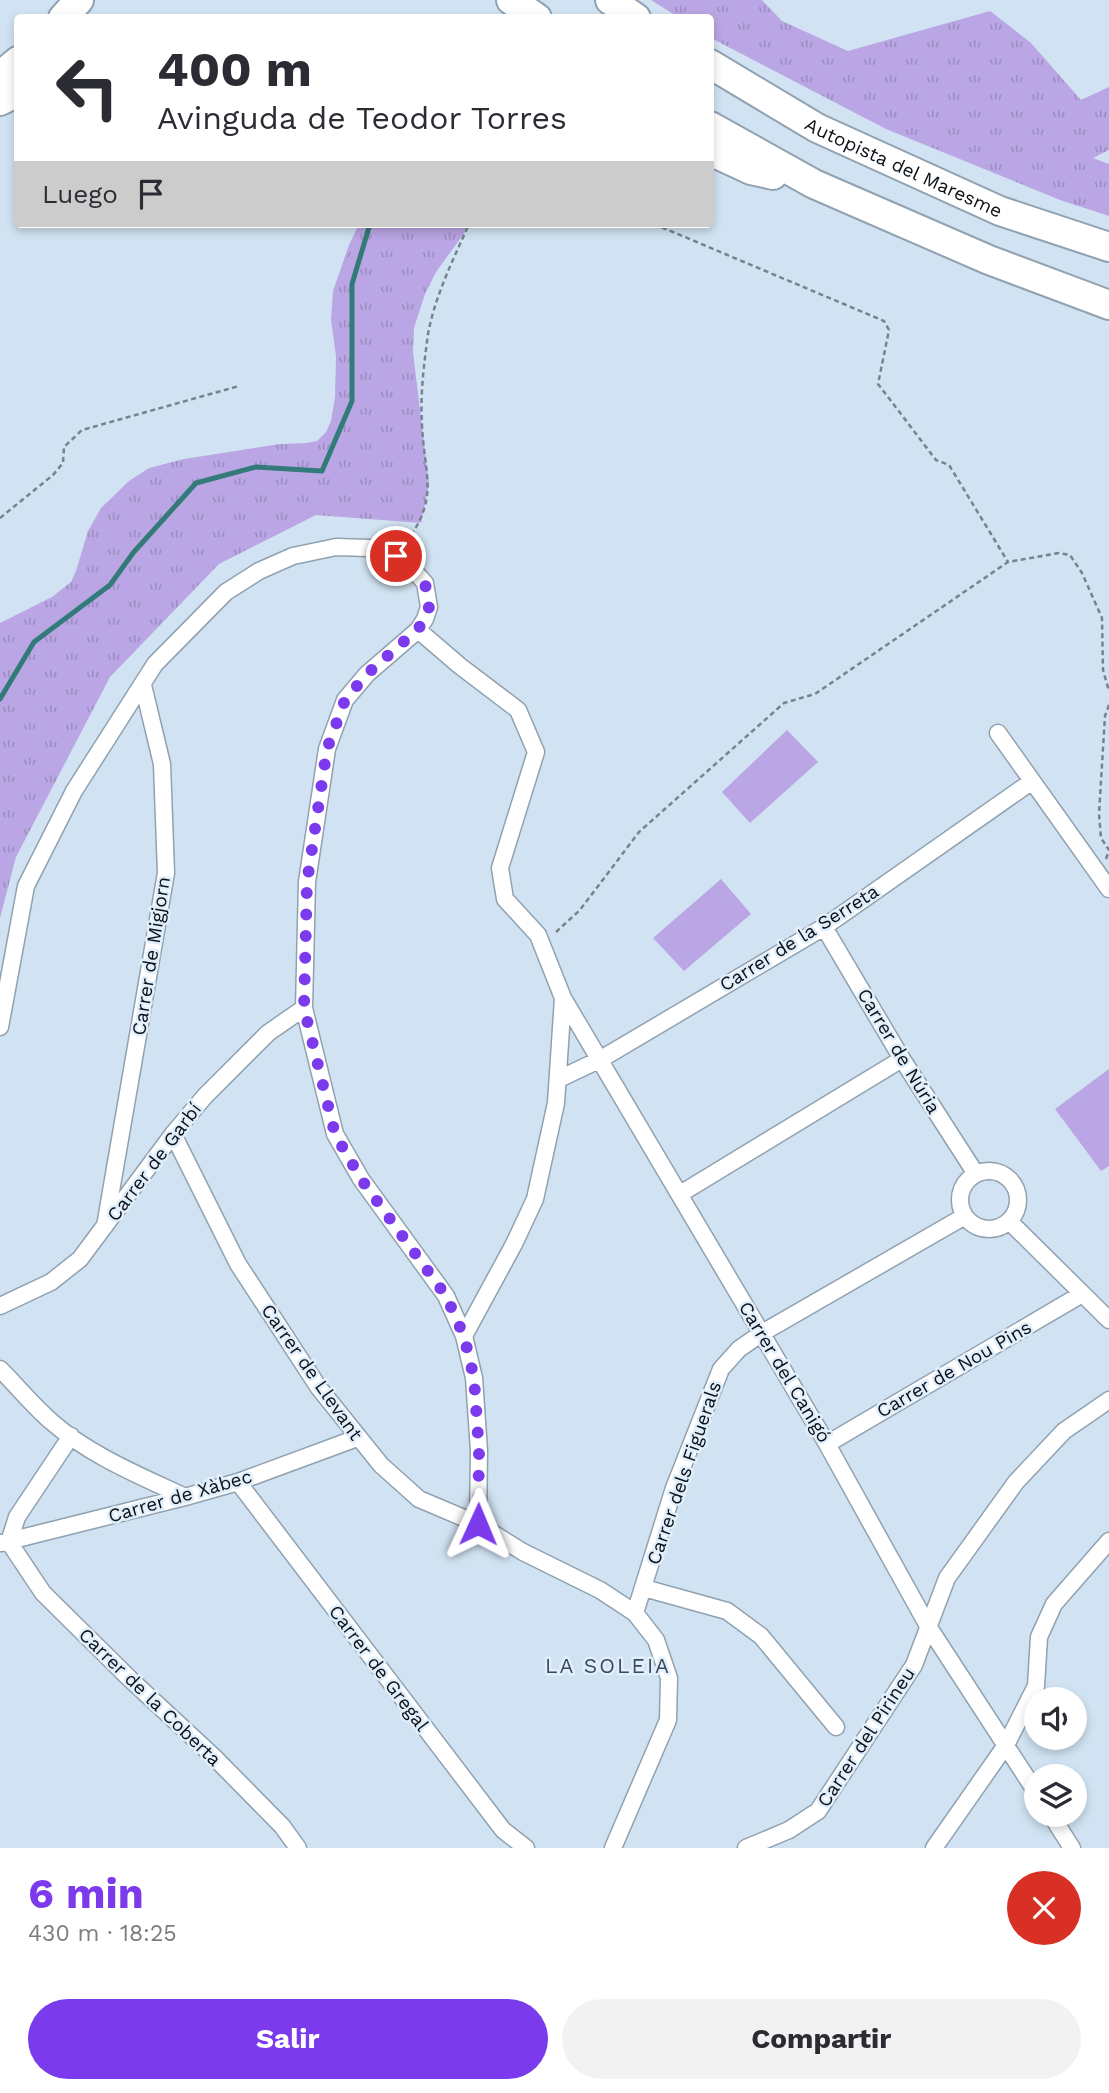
<!DOCTYPE html>
<html lang="es">
<meta charset="utf-8">
<style>
body{margin:0;font-family:"Work Sans",sans-serif;background:#f2f2f3;color:#2b2b33;height:100vh;display:flex;flex-direction:column;font-size:26px;white-space:nowrap}
*{box-sizing:border-box;margin:0}
p{font-size:23px;color:#7c7c81}
.icon{flex:none;width:38px;height:38px;fill:none;stroke:currentColor;stroke-width:2;stroke-linecap:round;stroke-linejoin:round}
.map{position:relative;height:1848px;overflow:hidden}
.drawer{display:flex;flex-direction:column;background:#fff;flex:1}
.drawer>*{flex:none}
.guide{position:absolute;left:14px;top:14px;width:700px;height:214px;border-radius:7px;box-shadow:0 4px 10px #0003;background:#fff;color:#2b2b33;overflow:hidden}
.buttons{position:absolute;left:1024px;top:1687px;display:grid;gap:14px}
.buttons a{display:grid;place-items:center;width:63px;height:63px;border-radius:50%;background:#fff;box-shadow:0 4px 10px #0003;font-size:35px}
.pin{position:absolute;display:grid;place-items:center;width:60px;height:60px;color:#fff;margin:-30px;border:4px solid #fff;border-radius:50%;box-shadow:0 2px 7px #0007}
.me{position:absolute;width:77px;margin:-38px;rotate:1deg;stroke-linejoin:round;filter:drop-shadow(0 0 5px #0008)}
.turn{display:flex;align-items:center;gap:24px;height:147px;padding:0 28px;font-size:32px}
.turn .icon{width:91px;height:91px;stroke-width:2.5}
.turn b{display:block;font-size:49px;line-height:60px}
.then{display:flex;align-items:center;height:66px;padding:0 28px;background:#0003;gap:14px;font-size:26px}
.round{display:grid;place-items:center;flex:none;width:74px;height:74px;border-radius:37px;background:#f2f2f3}
.headline{display:flex;align-items:center;justify-content:space-between;height:119px;padding:0 28px}
h1{font-size:42px;font-weight:700;line-height:52px;color:#7c3aed}
.primary-button{display:flex;gap:14px;margin-top:auto;padding:14px 28px}
.primary-button a{flex:1;height:80px;border-radius:42px;background:#7c3aed;color:#fff;font-size:28px;font-weight:700;line-height:80px;text-align:center}
.primary-button a+a{background:#f2f2f3;color:#2b2b33}
.map>svg:first-child{display:block}
</style>
<div class="map">
<svg width="1109" height="1848" viewBox="0 0 1109 1848">
<defs>
<pattern id="grass-tufts" width="24" height="20" patternUnits="userSpaceOnUse" patternTransform="scale(1.75)"><rect width="24" height="20" fill="#baa6e4"/><path d="M3 7l-1-3M5 7V3M7 7l1-3M15 17l-1-3M17 17v-4M19 17l1-3" fill="none" stroke="#9f8ec3"/></pattern>
</defs>
<rect width="100%" height="100%" fill="#d1e3f2"/>
<path fill="url(#grass-tufts)" d="M651,0H762L782,21L848,51L990,11L1031,43L1081,100L1109,87V150L1093,158L1109,164V216L1060,200L886,129L711,38L710,18L678,17Z
M359,224H471L436,272L425,294L414,328L413,352L429,484L421,523L316,515L219,564L110,677L16,857L0,918V623L52,597L71,582L76,571L88,531L101,508L129,481L149,468L184,459L280,444L306,443L317,441L326,432L331,421L335,397L336,356L331,320L333,291L349,245Z"/>
<path fill="#baa6e4" d="M787,730L818,762L750,823L722,792Z
M721,879L751,914L684,971L653,938Z
M1109,1069V1166L1101,1171L1055,1109Z"/>
<g fill="none" stroke-linecap="round" stroke-linejoin="round">
<path stroke="#327b79" stroke-width="5" d="M0,699L34,642L110,585L133,553L196,483L256,467L322,471L352,401V284L370,224"/>
<defs>
<path id="street" d="M418,630L460,666L518,710L536,752L500,868L505,899L538,935L563,998L556,1103L535,1199L514,1244L464,1336
M998,733L1109,889
M824,927L902,1059L976,1174
M563,998L827,1444L928,1626L1036,1792
M0,1027L26,886L74,791L155,664L226,592L259,571L293,556L336,547L369,548L388,551L407,563L425,583L429,607L425,619L418,630L367,674L345,700L327,749L307,882L304,1008L335,1134L361,1179L446,1296L464,1336L474,1378L479,1451L478,1524
M559,1079L601,1059L824,927L1031,782
M173,1134L238,1264L319,1388L381,1465L419,1499L478,1524L523,1552L600,1590L635,1613L656,1640L669,1678L668,1720L613,1848
M960 1200a29 29 0 1 1 58 0a29 29 0 1 1-58 0Z
M680,1194L902,1059
M1009,1221L1109,1320
M105,1226L166,873L162,764L143,685
M0,1306L51,1282L80,1259L173,1134L205,1096L268,1033L304,1008
M0,1369C18,1387 34,1407 53,1423C91,1456 141,1476 185,1497
M71,1436L17,1517L9,1542L43,1593L130,1679L214,1757L282,1826L298,1848
M827,1444L1082,1294
M238,1482L503,1830L526,1848
M1,1543L185,1497L238,1482L357,1438
M644,1588L727,1611L761,1636L836,1727
M635,1613L674,1488L721,1369L739,1349L762,1333L965,1216
M1051,1815L1072,1848
M746,1848L789,1830L818,1811L914,1665L947,1578L1016,1482L1064,1431L1109,1400
M934,1848L1006,1745L1036,1686L1039,1637L1054,1604L1109,1541"/>
<g id="highway">
<path d="M511,0L537,18"/>
<path d="M610,0L636,18"/>
<path d="M63,18L79,0"/>
<path id="s1" d="M710,64L817,128L1000,211L1109,247"/>
<path d="M0,76L18,61"/>
<path d="M0,101L18,92"/>
<path d="M710,126L814,184L989,260L1109,305"/>
<path d="M710,151L751,170L773,175"/>
</g>
</defs>
<use href="#street" stroke="#90a1b0" stroke-width="19"/>
<use href="#highway" stroke="#90a1b0" stroke-width="32"/>
<path stroke="#76828d" stroke-width="2.5" stroke-dasharray="5 3.5" stroke-linecap="butt" d="M654,224L884,321L889,330L878,384L936,460L949,465L1008,562
M0,518L53,475L63,463L64,447L82,430L239,386
M406,542C440,498 424,474 422,425C420,395 424,364 428,334C435,296 453,260 469,224
M1106,859L1109,850L1101,838L1099,814L1105,716L1109,705
M556,932L580,910L639,832L784,703L815,694L1008,562L1059,553L1070,555L1082,573L1102,618L1103,670L1109,691"/>
<use href="#street" stroke="#fff" stroke-width="16"/>
<use href="#highway" stroke="#fff" stroke-width="28"/>
</g>
<g fill="none" stroke-linecap="round" stroke-linejoin="round">
<path stroke="#7c3aed" stroke-width="12" stroke-dasharray="0 21.6" d="M396,556L407,563L425,583L429,607L425,619L418,629L367,674L345,700L327,749L307,882L304,1008L335,1134L361,1179L446,1296L464,1336L474,1378L479,1451L478,1524"/>
</g>
<g text-anchor="middle" dominant-baseline="central" stroke-width="5" stroke-linejoin="round" paint-order="stroke">
<g font-size="19" fill="#0b1116" stroke="#e1effc">
<text stroke="none"><textPath href="#s1" startOffset="220">Autopista del Maresme</textPath></text>
<text transform="translate(799 938) rotate(-32)">Carrer de la Serreta</text>
<text transform="translate(151 956) rotate(-81)">Carrer de Migjorn</text>
<text transform="translate(899 1051) rotate(59)">Carrer de Núria</text>
<text transform="translate(154 1162) rotate(-53)">Carrer de Garbí</text>
<text transform="translate(954 1369) rotate(-30)">Carrer de Nou Pins</text>
<text transform="translate(312 1372) rotate(55)">Carrer de Llevant</text>
<text transform="translate(785 1372) rotate(59)">Carrer del Canigó</text>
<text transform="translate(684 1473) rotate(-71)">Carrer dels Figuerals</text>
<text transform="translate(180 1496) rotate(-16)">Carrer de Xàbec</text>
<text transform="translate(379 1668) rotate(53)">Carrer de Gregal</text>
<text transform="translate(150 1697) rotate(44)">Carrer de la Coberta</text>
<text transform="translate(866 1737) rotate(-57)">Carrer del Pirineu</text>
</g>
<g font-size="21" letter-spacing="2" fill="#3b4a57" stroke="#e1effc">
<text x="608" y="1665">LA SOLEIA</text>
</g>
</g>
</svg>
<div class="buttons">
<a><svg class="icon" aria-label="sound" viewBox="0 0 24 24"><path d="M4 9h4l5-4v14l-5-4H4zM17 9q2 3 0 6"/></svg></a>
<a><svg class="icon" aria-label="layers" viewBox="0 0 24 24"><path d="M12 4l9 5-9 5-9-5zM3 14l9 5 9-5"/></svg></a>
</div>
<div class="pin" style="left:396px;top:556px;background:#d93025"><svg class="icon" aria-label="arrive" viewBox="0 0 24 24"><path d="M6 21V4h12l-3 4 3 4H6"/></svg></div>
<svg class="me" style="left:478px;top:1524px" viewBox="-20 -20 40 40"><path d="M0-17L14 15 0 8-14 15z" fill="#7c3aed" stroke="#fff" stroke-width="4"/></svg>
<div class="guide">
<div class="turn"><svg class="icon" aria-label="left" viewBox="0 0 24 24"><path d="M17 20v-9H6M10 6l-5 5 5 5"/></svg><div><b>400 m</b>Avinguda de Teodor Torres</div></div>
<div class="then">Luego<svg class="icon" aria-label="arrive" viewBox="0 0 24 24"><path d="M6 21V4h12l-3 4 3 4H6"/></svg></div>
</div>
</div>
<section class="drawer">
<div class="headline"><div><h1>6 min</h1><p>430 m · 18:25</p></div><a class="round" style="background:#d93025;color:#fff"><svg class="icon" aria-label="close" viewBox="0 0 24 24"><path d="M6 6l12 12M18 6L6 18"/></svg></a></div>
<div class="primary-button"><a>Salir</a><a>Compartir</a></div>
</section>
